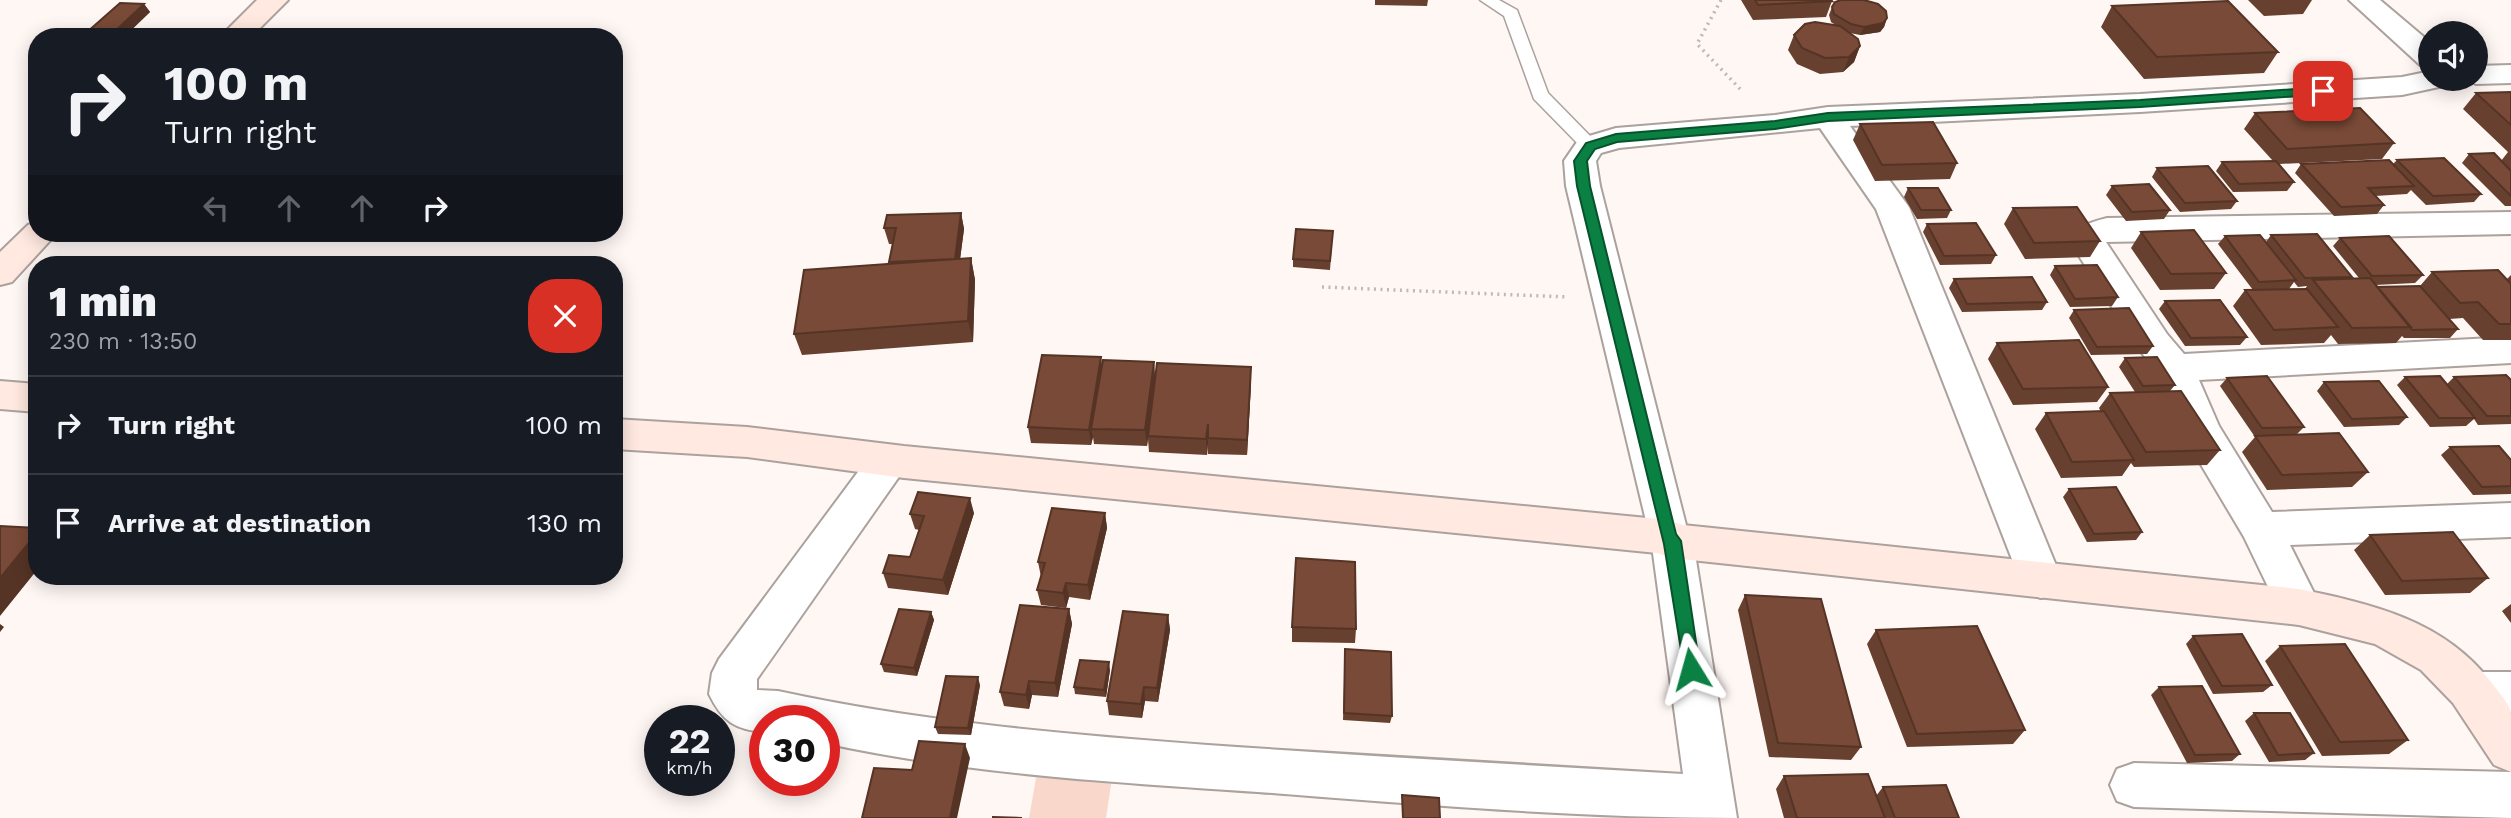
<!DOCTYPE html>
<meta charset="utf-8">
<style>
body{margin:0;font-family:"Work Sans",sans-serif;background:#20242c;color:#f1f3f6;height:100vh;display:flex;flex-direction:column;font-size:26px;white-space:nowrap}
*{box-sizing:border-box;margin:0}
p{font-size:23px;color:#9ea1a6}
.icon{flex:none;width:38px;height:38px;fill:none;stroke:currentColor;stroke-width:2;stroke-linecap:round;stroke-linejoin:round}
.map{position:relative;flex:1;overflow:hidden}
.side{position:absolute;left:28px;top:256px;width:595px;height:329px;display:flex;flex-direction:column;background:#171b24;border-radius:28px;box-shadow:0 4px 18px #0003}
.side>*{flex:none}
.banner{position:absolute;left:28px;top:28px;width:595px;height:214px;border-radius:28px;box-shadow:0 4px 18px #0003;background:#171b24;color:#f1f3f6;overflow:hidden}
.controls{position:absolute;left:2418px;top:21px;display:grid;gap:14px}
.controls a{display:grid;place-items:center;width:70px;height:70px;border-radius:50%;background:#171b24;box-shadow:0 4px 18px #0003;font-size:35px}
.speed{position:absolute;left:644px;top:705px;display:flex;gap:14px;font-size:35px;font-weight:700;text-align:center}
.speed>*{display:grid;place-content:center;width:91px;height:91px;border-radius:50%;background:#171b24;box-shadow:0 4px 18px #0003;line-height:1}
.speed small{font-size:18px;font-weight:400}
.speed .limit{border:10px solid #d22;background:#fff;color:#111}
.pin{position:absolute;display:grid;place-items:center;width:60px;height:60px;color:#fff;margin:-30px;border-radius:14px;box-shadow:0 4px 10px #0006}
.me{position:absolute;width:77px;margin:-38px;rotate:352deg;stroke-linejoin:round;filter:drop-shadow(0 0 5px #0008)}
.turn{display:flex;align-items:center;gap:24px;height:147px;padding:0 21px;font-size:32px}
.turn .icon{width:91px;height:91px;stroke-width:2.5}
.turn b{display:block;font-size:49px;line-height:60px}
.lanes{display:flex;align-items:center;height:66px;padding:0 21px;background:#0003;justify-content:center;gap:35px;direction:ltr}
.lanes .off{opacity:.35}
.round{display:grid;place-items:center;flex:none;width:74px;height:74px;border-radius:28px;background:#20242c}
.summary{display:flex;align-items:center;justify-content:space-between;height:119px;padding:0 21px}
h1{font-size:42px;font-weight:800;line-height:52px}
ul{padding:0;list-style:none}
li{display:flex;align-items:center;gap:21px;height:98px;padding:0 21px;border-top:2px solid #363941}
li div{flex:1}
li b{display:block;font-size:26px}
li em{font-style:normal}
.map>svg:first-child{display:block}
</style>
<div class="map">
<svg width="2511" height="818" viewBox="0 0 2511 818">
<rect width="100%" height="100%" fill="#fff7f4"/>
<path fill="#f9d7ca" d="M1036,778H1112L1106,818H1029Z"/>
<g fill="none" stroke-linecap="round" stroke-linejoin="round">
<defs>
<path id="lane" d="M1480,0H1499L1517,10L1548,93L1596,142L1599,146L1596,150H1584L1534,99L1504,16Z"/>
<path id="street" d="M2349,0H2380L2431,43V68L2420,65Z
M2511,65V83L2476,84L2463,79H2476V66Z
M2431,71V79H2452L2448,85L2402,95L2140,112L1850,126L1909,207L2062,580L2056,593L2041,598L2026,593L2020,580L1876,209L1820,128L1619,148L1601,153L1596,161L1600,186L1687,529L1693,541L1737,818C1582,818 1426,805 1272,793C1122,783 971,775 824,743V721H765V732C735,730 722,721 709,694L712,673L719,659L875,449L889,445L903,449L909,460L903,471L757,679V690L778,691C920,722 1063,734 1208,745C1366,756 1524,765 1683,774L1652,546L1566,186L1564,161L1579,139L1616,128L1775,115L1828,107L2140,94L2402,77Z
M2511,212V234L2106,242L2167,334L2184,354L2511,337V363L2199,380L2219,426L2272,512L2511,503V537L2290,545L2321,607L2314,620L2299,625L2284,620L2244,537L2181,431L2159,374L2141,352L2077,253C2062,229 2088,223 2107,218Z
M2472,672H2511V712H2472L2456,706L2449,692L2456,678Z
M2134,763L2511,772V818L2134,807L2117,801L2110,785L2117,769Z"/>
<path id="secondary" d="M257,0H288L251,37H220Z
M37,222V233H57L12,282L0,285V252L28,225Z
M0,381L37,384V412L0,409Z
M614,419L747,427L904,446L1668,520L1683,525L2299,589C2372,604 2443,620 2491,682C2497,690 2509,703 2511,713C2511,731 2511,753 2511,772L2494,765L2453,703L2421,670L2375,644L2299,625L1672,558L1657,553L904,478L747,457L614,449Z"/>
</defs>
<use href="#lane" stroke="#aba19d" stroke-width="3"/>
<use href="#street" stroke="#aba19d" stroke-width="4"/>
<use href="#secondary" stroke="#aba19d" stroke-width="4"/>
<path stroke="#bfb8b6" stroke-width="3.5" stroke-dasharray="2 4.5" stroke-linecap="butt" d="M1721,0L1697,44L1743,92
M1322,287L1568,297"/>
<use href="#lane" fill="#fff" fill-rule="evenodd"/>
<use href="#street" fill="#fff" fill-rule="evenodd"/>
<use href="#secondary" fill="#ffe9e0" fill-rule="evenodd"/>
</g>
<path fill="#68402f" d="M1375,0H1428L1427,6L1375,5Z
M1741,0H1831L1832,1L1826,17L1753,20Z
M2248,0H2312L2303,14L2264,16Z
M144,4L150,12L124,37H91L87,32Z
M2112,6L2278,52L2264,73L2144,79L2101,27Z
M1832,7L1887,18L1884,27L1880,32L1860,35L1850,33L1860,46L1854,62L1843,72L1820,74L1797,64L1788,50L1794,35L1837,26L1831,22L1829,15Z
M2511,92V206H2505L2462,163L2469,154L2501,161L2508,152L2463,109L2476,93Z
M2255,113L2394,143L2382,159L2279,164L2294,182L2287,191L2233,192L2216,171L2222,162L2273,161L2244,129Z
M1860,124L1957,163L1950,179L1875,181L1853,140Z
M2397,160L2481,194L2474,202L2426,205L2411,190L2407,194L2375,196L2384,205L2377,214L2334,216L2295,173L2301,164H2393Z
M2157,168L2237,201L2231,209L2180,212L2152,177Z
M2112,186L2170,210L2164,219L2126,221L2106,195Z
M1908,188L1951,210L1947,218L1917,219L1904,197Z
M2013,208L2100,241L2090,257L2025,259L2004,224Z
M961,213L964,229L960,259L971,258L975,280L973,342L802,355L794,334L890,264L889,262L893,244H889L884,228Z
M1927,224L1996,255L1991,264L1940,265L1923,232Z
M1333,231L1330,270L1293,267V259Z
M2141,232L2226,273L2214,289L2160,290L2131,248Z
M2271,235L2352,277L2350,279L2359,278L2333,246L2340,238L2423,275L2415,283L2375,285L2377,287L2420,286L2432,272L2507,279L2511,275V340H2483L2463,318L2449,319L2458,329L2450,338H2404L2402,336L2396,343L2338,344L2331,335L2324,343L2261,345L2233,306L2245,290L2305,289L2307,286L2298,287L2294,282L2289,289L2253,290L2218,244L2225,236L2266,242Z
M2055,266L2118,297L2112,306L2070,307L2050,275Z
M1954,279L2047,302L2042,310L1962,312L1949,288Z
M2165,301L2247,337L2240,345L2185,346L2159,309Z
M2074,310L2153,346L2147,354L2091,355L2069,318Z
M1997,343L2108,387L2097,402L2013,405L1988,359Z
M2125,358L2175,385L2170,391L2220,450L2207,465L2134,467L2131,463L2122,476L2061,478L2035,429L2046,413L2101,412L2099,408L2110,393L2135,392L2119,367Z
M1154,362L1155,378L1251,383L1247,455L1208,454V443L1207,455L1149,452L1148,439L1147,446L1094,444L1093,437L1091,445L1031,443L1028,427L1102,364Z
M2405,377L2447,384L2454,377L2511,380V424L2478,425L2474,419L2466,426L2430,427L2397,385Z
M2227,378L2304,427L2297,434L2368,472L2352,487L2267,490L2242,452L2255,437L2220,386Z
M2324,382L2407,417L2399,425L2344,427L2317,391Z
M2450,447L2511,460V494L2473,495L2441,455Z
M2069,489L2142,532L2136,540L2087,542L2063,497Z
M974,513L948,595L888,588L883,573L910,557L919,530L915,529L910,514Z
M1105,513L1107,528L1090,600L1069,597L1066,608L1041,605L1037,590L1041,577L1038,562Z
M2370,535L2488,578L2470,593L2385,595L2354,550Z
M1745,595L1861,747L1851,760L1769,757L1738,610Z
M2511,604V623L2502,611Z
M1069,609L1072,624L1058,697L1032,695L1029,709L1004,706L1000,692Z
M931,612L934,620L917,676L884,672L881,664Z
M1168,615L1170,630L1158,702L1145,701L1142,718L1109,715L1107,701Z
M1292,627L1356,629L1355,643L1292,642Z
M1876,630L2025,730L2013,744L1907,747L1867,644Z
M2193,636L2272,685L2263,692L2213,694L2186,644Z
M2280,646L2408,740L2389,754L2322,756L2265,661Z
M1345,649L1392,716L1390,723L1343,720Z
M1110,670L1106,697L1075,694L1074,687Z
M980,685L971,735L938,734L935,727Z
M2159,687L2240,754L2232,761L2187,763L2151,695Z
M2254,713L2314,753L2305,760L2269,762L2245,721Z
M1784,776L1876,796L1883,787L1959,818H1784L1776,789Z"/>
<path fill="#553426" d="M144,4L150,12L124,37H116L113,33Z
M1887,18L1884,27L1880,32L1860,35L1864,27Z
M1860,46L1854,62L1843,72L1849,57Z
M961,213L964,229L958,275L955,259Z
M971,258L975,280L973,342L968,321Z
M1101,357L1103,373L1091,429L1093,437L1091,445L1089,430Z
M1154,362L1155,378L1147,446L1145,430Z
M1251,367V383L1247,455V440Z
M1208,424V443L1207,455L1206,439Z
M970,498L974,513L948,595L943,580Z
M1105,513L1107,528L1090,600L1088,585Z
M37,533V570L0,616V578Z
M1066,583L1069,597L1066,608L1063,593Z
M1069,609L1072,624L1058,697L1055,683Z
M931,612L934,620L917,676L914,668Z
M1168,615L1170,630L1158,702L1157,688Z
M0,624L4,627L0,632Z
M1109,662L1110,670L1106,697L1104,690Z
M978,677L980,685L971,735L968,728Z
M1029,681L1032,695L1029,709L1026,695Z
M1144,687L1145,701L1142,718L1141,704Z
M965,744L970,758L957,818H950Z"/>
<path fill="#794a37" stroke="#553426" stroke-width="2" d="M1755,0H1831L1832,1L1758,5Z
M1841,0H1864L1878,4L1886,11L1887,18L1883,23L1864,27L1851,24L1834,14L1832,7L1835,2Z
M2228,1L2278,52L2157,57L2112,6Z
M120,3L144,4L113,33L87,32Z
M1815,22L1840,26L1858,39L1860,46L1849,57L1825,58L1802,48L1794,35L1805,24Z
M2511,92V125L2476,93Z
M2360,108L2394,143L2287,149L2255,113Z
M1933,122L1957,163L1882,165L1860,124Z
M2494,153L2511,171V196L2469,154Z
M2444,158L2481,194L2433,196L2397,160Z
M2389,160L2414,186L2368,188L2384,205L2341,207L2301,164Z
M2276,161L2294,182L2239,184L2222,162Z
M2208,166L2237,201L2185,203L2157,168Z
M2149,184L2170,210L2132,212L2112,186Z
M1908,188H1938L1951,210H1921Z
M2077,207L2100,241L2034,243L2013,208Z
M961,213L955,259L889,262L896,228H884L887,215Z
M1976,223L1996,255L1944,256L1927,224Z
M1296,229L1333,231L1330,261L1293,259Z
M2194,230L2226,273L2171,274L2141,232Z
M2317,234L2352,277L2305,278L2271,235Z
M2260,235L2296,280L2259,282L2225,236Z
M2389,236L2423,275L2372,276L2340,238Z
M971,258L968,321L794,334L804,270Z
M2097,265L2118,297L2075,299L2055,266Z
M2498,270L2511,284V324H2499L2478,302L2460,303L2432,272Z
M2032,277L2047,302L1967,304L1954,279Z
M2370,278L2411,327L2352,328L2313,280Z
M2420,286L2458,329L2412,330L2377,287Z
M2307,289L2338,327L2274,330L2245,290Z
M2220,300L2247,337L2191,338L2165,301Z
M2129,308L2153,346L2097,347L2074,310Z
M2079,340L2108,387L2023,389L1997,343Z
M1042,355L1101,357L1089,430L1028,427Z
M2157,357L2175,385L2143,386L2125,358Z
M1103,360L1154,362L1145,430L1091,429Z
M1157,363L1251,367L1247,440L1208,438V424L1206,439L1148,436Z
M2506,375L2511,380V416H2487L2454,377Z
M2267,376L2304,427L2262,428L2227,378Z
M2440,376L2475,418H2439L2405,377Z
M2379,381L2407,417L2352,419L2324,382Z
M2181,391L2220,450L2146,452L2110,393Z
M2104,411L2134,460L2072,462L2046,413Z
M2339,433L2368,472L2282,475L2255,436Z
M2499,446L2511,460V486L2482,487L2450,447Z
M2116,487L2142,532L2094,534L2069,489Z
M918,492L970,498L943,580L883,573L889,555L910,557L924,516L910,514Z
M1052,508L1105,513L1088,585L1066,583L1063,593L1037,590L1045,563L1038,562Z
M0,526L37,528V533L0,578Z
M2453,532L2488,578L2402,581L2370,535Z
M1296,558L1355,562L1356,629L1292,627Z
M1745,595L1821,599L1861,747L1778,743Z
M1020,605L1069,609L1055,683L1029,681L1026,695L1000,692Z
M899,609L931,612L914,668L881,664Z
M1123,611L1168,615L1157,688L1144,687L1141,704L1107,701Z
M1977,626L2025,730L1917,734L1876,630Z
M2242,634L2272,685L2222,686L2193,636Z
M2345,644L2408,740L2340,742L2280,646Z
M1345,649L1391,652L1392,716L1344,713Z
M1080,660L1109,662L1104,690L1074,687Z
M946,676L978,677L968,728L935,727Z
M2202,686L2240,754L2195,755L2159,687Z
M2254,713H2290L2314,753L2278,755Z
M919,741L965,744L950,818H862L874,768L912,770Z
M1868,774L1885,818H1797L1784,776Z
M1946,785L1959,818H1895L1883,787Z
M1402,795L1439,798L1440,818H1403Z
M993,817L1022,818H993Z"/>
<path fill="#0b8043" stroke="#07532c" stroke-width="2" d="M2323,87L2328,88V94L2140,107L1828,121L1775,129L1617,142L1595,149L1587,161L1590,186L1676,534L1681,541L1700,669L1698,675H1685L1664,544L1577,186L1574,161L1586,143L1616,134L1775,121L1828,113L2140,100Z"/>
</svg>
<div class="controls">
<a><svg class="icon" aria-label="sound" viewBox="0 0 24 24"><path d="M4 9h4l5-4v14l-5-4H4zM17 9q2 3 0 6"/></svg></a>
</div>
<div class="speed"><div>22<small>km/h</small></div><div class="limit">30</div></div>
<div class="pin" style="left:2323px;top:91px;background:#d93025"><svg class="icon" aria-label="arrive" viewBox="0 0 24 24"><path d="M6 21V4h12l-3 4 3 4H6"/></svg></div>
<svg class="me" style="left:1691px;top:669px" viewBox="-20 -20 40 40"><path d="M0-17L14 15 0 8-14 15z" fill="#0b8043" stroke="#fff" stroke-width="4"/></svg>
<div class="banner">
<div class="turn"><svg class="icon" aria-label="right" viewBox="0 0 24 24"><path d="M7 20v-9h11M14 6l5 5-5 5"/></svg><div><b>100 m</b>Turn right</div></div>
<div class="lanes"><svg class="icon off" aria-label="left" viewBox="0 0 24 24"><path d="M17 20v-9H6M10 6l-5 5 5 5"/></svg><svg class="icon off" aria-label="ahead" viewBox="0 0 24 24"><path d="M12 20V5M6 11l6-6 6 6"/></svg><svg class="icon off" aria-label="ahead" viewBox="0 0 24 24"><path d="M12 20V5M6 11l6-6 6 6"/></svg><svg class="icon" aria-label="right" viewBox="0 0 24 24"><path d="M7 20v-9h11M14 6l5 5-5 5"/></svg></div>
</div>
<section class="side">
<div class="summary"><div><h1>1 min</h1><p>230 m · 13:50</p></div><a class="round" style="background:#d93025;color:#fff"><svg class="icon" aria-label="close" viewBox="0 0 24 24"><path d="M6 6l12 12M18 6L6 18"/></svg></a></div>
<ul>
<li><svg class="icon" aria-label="right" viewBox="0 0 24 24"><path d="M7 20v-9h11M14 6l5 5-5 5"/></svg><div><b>Turn right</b></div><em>100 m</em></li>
<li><svg class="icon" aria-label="arrive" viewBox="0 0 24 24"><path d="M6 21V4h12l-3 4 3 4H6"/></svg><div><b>Arrive at destination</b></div><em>130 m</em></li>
</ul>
</section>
</div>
